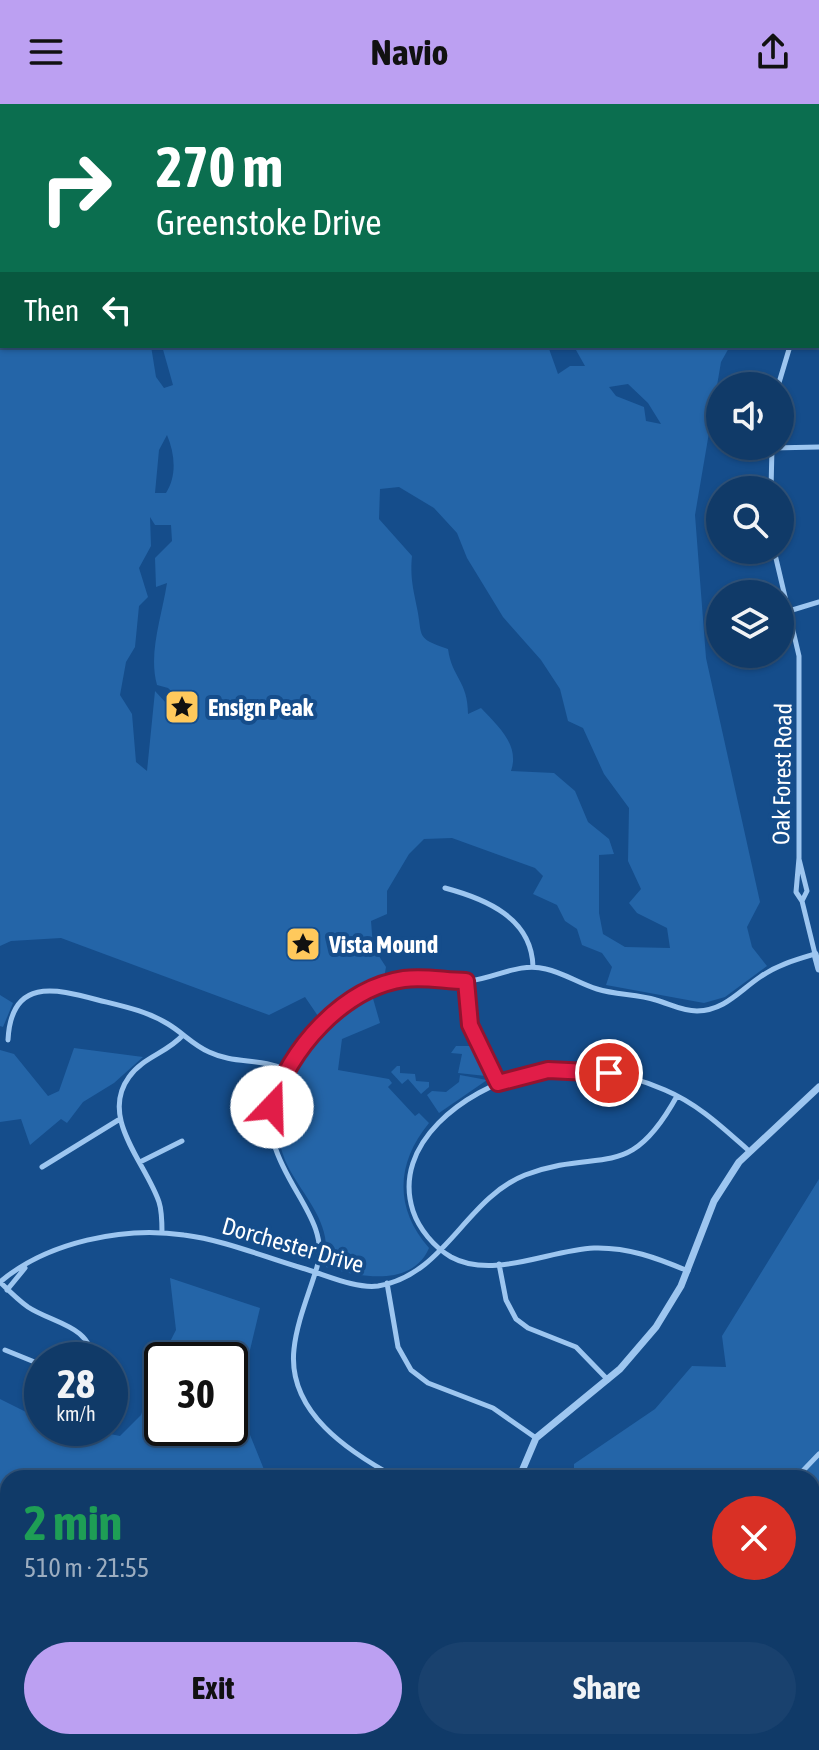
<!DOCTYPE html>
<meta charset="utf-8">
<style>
body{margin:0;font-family:"Asap Condensed",sans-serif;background:#19416e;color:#f1f3f6;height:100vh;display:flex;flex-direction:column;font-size:30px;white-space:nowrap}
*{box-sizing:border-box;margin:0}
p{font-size:26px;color:#9cadc0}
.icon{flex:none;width:44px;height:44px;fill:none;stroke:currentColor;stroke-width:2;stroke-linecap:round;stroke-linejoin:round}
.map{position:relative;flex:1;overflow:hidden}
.panel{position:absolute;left:0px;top:1366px;width:820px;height:280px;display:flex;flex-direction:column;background:#103a68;border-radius:24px 24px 0 0;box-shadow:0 2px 6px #0004,0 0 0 2px #30547c}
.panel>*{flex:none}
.banner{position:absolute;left:0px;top:0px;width:820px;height:244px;box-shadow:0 2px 6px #0004,0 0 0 2px #30547c;background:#0b6e4f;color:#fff;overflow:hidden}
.fabs{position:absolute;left:706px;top:268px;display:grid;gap:16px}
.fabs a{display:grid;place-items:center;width:88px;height:88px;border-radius:50%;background:#103a68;box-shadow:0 2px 6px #0004,0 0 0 2px #30547c;font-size:40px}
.speed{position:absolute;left:24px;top:1238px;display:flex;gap:16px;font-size:40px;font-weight:700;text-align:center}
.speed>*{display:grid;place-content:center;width:104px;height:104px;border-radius:50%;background:#103a68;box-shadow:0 2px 6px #0004,0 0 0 2px #30547c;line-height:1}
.speed small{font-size:20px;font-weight:400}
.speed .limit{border:4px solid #111;border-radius:12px;background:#fff;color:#111}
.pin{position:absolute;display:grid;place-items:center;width:68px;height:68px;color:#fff;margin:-34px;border:4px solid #fff;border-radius:50%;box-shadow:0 2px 8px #0007}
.me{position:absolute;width:88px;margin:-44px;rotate:21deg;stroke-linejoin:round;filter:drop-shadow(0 0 6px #0008)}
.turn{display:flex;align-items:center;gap:28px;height:168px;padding:0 24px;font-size:36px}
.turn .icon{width:104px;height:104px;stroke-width:2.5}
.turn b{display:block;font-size:56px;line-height:68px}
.then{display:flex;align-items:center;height:76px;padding:0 24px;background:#0003;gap:16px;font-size:30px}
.round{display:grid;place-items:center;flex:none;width:84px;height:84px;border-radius:42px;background:#19416e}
.headline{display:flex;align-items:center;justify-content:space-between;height:136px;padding:0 24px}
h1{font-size:48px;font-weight:700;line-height:60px;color:#1e9e55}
.action{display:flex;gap:16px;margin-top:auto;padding:16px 24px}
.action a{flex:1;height:92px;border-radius:48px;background:#bca0f2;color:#111;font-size:32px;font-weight:700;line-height:92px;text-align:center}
.action a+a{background:#19416e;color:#f1f3f6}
header{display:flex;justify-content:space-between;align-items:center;height:104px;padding:0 24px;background:#bca0f2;color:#111;font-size:36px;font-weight:700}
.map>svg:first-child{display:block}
</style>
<header><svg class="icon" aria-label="menu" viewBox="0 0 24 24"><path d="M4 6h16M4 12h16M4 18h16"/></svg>Navio<svg class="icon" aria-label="share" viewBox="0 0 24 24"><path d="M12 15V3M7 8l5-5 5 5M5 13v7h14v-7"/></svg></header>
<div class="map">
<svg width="819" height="1646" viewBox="0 0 819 1646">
<rect width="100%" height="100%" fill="#154d8b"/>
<path fill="#2465a8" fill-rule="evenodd" d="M0,0H819L818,8V2H2V242H151L156,273L164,284L173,281L162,242H548L558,270L570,262H585L576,246L569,242H730L721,258L695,411L706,554L760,798L747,823L752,843L767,862L725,893L704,899L606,881L612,863L602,849L582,841L577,825L565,817L557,801L533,790L543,772L535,764L452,734L424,735L409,750L387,787V810L371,817L373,843L386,863L384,874L318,912L305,893L269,911L61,834L11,837L0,842ZM628,280L648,299L661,320L646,317L644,303L616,292L609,283ZM167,331C175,350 177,372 166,389H155L159,346ZM399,383L434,404L457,429L467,454L503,513L541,556L560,585L568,617L583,624L604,670L629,704L628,757L641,785L629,799L637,809L667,824L670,844L625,843L603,830L599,809V751L614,750L609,735L588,718L575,687L554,669L511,667C520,641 498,622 481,604L468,610C468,577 452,574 448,545C415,534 423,533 417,504C413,484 410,473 412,452L379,415L380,385ZM150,413L155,421H171L172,437L155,454L156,483L167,479C162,512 148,549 157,581L168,584L196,611L191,616L179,613L155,587L147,667L136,658L132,610L120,591L126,558L135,543L139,502L148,493L139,464L151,442Z
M0,891L13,899L3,923L0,922Z
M372,891L380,919L342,935L338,966L389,975L392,979L388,983L415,1012L419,1009L429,1019C396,1059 394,1104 429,1144C412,1184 358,1173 326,1163C325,1153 327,1143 325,1133C320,1105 296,1082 285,1056C258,989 318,924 372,891Z
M456,942H472L486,972L458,969L462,950L451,949Z
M74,944L143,953L114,979L83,998L67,1019L61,1015L30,1041L21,1015L0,1018V946L14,950L48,992L59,987Z
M397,962H400V969L415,970L416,977L429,978V983L421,990L408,975L402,980L391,968Z
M460,971L487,976L439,1009L427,991L432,987L446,988L459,978Z
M819,1075V1646H606L607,1638H812V1374H574V1360L655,1305L692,1262L726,1263L722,1232Z
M170,1174L260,1204L239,1292L248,1326L265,1368L272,1374H8V1638H213V1646H0V1295L42,1316V1324H80L120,1332L141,1311L156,1265L176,1226ZM162,1256H230V1324H162Z"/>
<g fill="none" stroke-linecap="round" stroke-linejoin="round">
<path stroke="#8fc2f3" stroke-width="2" d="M812,1436L819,1431
M749,1638L752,1646"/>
<path stroke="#9dc6f0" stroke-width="5" d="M818,201L819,200
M778,282L790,242
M772,344L819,343
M771,386L772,343
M789,507L819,498
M799,755L807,787L802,797
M445,784C486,795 532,814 533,863
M466,877L470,921L498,979
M8,936C11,874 54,884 98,896C122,902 147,907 168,920C183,929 193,941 209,948C234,960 261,954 286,966
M140,1058L182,1037
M42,1063L120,1015
M162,1129C162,1119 162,1107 159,1098C146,1059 99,1014 129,973C143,953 167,949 183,931
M499,1160L506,1196L516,1215L528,1224L576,1243L608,1276
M688,1167C657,1154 628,1143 594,1144C549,1146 493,1176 451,1153C434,1143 419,1125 413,1107C391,1039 466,986 523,971C569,959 622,967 665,986C698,1000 722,1023 748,1046
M0,1178C47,1138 124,1122 184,1131C224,1136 264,1153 302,1164C324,1170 355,1185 378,1182C445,1171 465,1095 525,1071C602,1042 628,1081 677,992
M0,1178C9,1187 18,1196 28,1203C52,1219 92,1222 92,1256
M387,1179L398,1243L411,1266L428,1279L493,1304L536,1334
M7,1186L25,1164
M5,1246L42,1261
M397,1374C349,1348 287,1308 294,1245C297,1217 309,1190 317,1163C335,1106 250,1063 276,988C294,938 355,880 409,874C429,872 449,879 469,877C496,874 519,858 546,865C564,869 580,880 597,885C616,891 637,890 656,896C670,900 682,907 697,907C725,906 738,888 760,873C777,861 795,856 815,850L802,797L796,788L799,754V552L774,446
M796,1374L819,1350
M693,1638L696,1646
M219,1646V1638
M431,1646L436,1638"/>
<path stroke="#9dc6f0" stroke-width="7" d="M815,850L819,865
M519,1374L536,1334L620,1265L656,1223L681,1182L714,1097L739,1058L819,983
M536,1638L537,1646"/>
</g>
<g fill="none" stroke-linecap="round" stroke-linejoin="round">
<defs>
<path id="route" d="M272,1003C288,946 343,884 404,875C425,872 445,877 466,877L470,921L498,979L548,966L609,969"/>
</defs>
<use href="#route" stroke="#92132f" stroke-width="20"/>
<use href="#route" stroke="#e11d48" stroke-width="14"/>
</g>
<defs>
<symbol id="sight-square" viewBox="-11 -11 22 22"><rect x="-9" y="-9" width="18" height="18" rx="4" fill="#ffc95c" stroke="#154d8b"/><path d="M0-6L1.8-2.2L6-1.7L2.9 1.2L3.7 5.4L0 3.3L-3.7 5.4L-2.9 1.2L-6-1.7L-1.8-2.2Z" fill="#111"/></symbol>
</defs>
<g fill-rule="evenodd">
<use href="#sight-square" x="162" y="583" width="40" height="40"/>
<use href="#sight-square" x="283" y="820" width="40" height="40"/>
</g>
<g text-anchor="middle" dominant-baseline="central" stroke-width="8" stroke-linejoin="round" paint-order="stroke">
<g font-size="24" font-weight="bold" fill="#fff" stroke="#154d8b" text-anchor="start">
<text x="208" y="603">Ensign Peak</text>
<text x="329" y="840">Vista Mound</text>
</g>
<g font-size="24" fill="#fff" stroke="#154d8b">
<text transform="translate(782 670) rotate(-89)">Oak Forest Road</text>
<text transform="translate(293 1141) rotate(16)">Dorchester Drive</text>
</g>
</g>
</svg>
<div class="fabs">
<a><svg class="icon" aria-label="sound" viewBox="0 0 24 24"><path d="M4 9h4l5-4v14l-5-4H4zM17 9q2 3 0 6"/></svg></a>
<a><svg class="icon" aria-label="search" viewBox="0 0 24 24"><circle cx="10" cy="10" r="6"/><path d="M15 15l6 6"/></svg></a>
<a><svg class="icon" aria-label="layers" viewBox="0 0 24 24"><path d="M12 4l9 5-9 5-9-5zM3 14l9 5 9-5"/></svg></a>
</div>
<div class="speed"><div>28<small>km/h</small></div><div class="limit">30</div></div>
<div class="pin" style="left:609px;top:969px;background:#d93025"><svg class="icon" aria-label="arrive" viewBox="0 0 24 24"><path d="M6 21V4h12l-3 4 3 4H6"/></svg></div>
<svg class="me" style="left:272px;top:1003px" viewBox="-20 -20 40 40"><circle r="19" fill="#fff"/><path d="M0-13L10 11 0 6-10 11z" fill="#e11d48"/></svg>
<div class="banner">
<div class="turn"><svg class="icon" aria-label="right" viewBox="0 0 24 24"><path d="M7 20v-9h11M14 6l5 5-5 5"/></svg><div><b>270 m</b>Greenstoke Drive</div></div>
<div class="then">Then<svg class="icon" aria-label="left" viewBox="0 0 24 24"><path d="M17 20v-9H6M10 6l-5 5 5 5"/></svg></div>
</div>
<section class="panel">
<div class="headline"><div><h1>2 min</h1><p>510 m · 21:55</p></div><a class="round" style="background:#d93025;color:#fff"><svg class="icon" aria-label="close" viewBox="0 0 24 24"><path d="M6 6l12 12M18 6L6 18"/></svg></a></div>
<div class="action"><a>Exit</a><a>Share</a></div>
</section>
</div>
